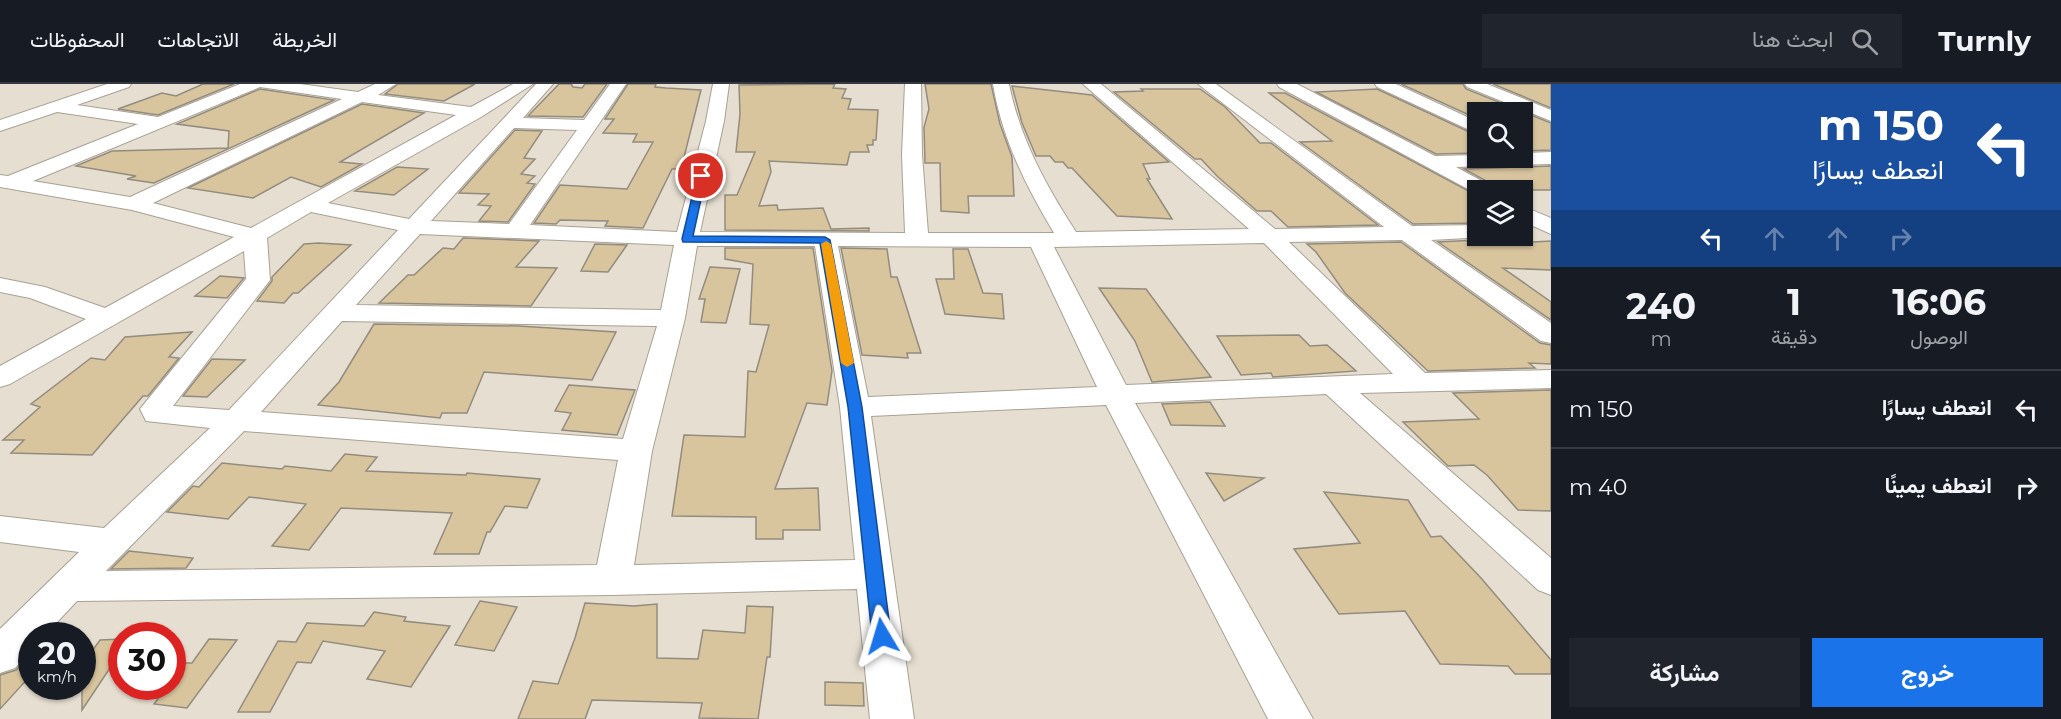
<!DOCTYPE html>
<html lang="ar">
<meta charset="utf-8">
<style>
body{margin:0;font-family:Montserrat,Vazirmatn,sans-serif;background:#20242c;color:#f1f3f6;direction:rtl;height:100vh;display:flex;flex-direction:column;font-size:22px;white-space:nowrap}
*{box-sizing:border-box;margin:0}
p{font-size:20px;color:#9ea1a6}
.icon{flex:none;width:33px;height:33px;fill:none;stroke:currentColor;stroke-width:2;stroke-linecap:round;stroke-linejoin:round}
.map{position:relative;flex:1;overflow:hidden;direction:ltr}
.sheet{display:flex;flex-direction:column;background:#171b24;width:510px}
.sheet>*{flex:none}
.hud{background:#1a4fa0;color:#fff;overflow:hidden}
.controls{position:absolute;left:1467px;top:18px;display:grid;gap:12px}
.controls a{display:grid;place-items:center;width:66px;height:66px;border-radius:0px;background:#171b24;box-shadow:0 2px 4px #0004;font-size:30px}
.speed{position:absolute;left:18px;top:538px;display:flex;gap:12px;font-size:30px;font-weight:700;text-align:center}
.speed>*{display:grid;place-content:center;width:78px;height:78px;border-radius:50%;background:#171b24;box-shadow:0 2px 4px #0004;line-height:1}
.speed small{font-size:15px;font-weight:400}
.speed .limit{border:9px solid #d22;background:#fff;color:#111}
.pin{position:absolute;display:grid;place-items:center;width:51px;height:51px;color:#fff;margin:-26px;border:3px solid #fff;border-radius:50%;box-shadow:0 2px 6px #0007}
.me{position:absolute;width:66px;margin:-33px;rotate:353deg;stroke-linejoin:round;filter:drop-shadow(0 0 4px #0008)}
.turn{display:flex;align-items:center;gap:21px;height:126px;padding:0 18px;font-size:27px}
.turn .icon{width:78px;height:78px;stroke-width:2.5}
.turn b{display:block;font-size:42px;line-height:51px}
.lanes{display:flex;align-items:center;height:57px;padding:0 18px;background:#0003;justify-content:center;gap:30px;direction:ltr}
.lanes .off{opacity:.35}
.eta{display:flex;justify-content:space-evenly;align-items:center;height:102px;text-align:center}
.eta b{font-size:36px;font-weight:700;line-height:42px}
.primary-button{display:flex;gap:12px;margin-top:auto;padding:12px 18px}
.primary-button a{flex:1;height:69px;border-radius:0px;background:#1a73e8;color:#fff;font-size:24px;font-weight:700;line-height:69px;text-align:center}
.primary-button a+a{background:#20242c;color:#f1f3f6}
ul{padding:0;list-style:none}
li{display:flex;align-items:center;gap:18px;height:78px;padding:0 18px;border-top:2px solid #363941}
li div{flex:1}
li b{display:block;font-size:22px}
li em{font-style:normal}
header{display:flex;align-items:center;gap:36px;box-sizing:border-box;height:84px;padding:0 30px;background:#171b24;border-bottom:2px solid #363941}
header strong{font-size:28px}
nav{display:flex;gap:33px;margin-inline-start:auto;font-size:21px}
.search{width:420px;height:54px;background:#20242c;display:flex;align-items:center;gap:15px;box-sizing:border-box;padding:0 21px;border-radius:0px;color:#9ea1a6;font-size:22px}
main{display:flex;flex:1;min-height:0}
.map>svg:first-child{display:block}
</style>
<header>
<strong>Turnly</strong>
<div class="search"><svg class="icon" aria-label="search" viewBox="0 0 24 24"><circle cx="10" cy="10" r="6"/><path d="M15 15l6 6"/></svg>ابحث هنا</div>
<nav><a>الخريطة</a><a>الاتجاهات</a><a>المحفوظات</a></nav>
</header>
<main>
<section class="sheet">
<div class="hud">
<div class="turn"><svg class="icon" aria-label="left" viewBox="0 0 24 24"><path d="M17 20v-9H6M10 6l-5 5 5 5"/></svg><div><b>150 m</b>انعطف يسارًا</div></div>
<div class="lanes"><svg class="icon" aria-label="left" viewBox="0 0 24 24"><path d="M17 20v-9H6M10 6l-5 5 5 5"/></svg><svg class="icon off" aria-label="ahead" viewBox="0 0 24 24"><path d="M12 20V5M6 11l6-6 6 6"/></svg><svg class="icon off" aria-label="ahead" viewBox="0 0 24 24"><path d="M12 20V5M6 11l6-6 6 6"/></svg><svg class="icon off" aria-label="right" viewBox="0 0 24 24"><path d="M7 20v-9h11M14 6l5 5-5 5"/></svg></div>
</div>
<div class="eta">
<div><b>16:06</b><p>الوصول</p></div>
<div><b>1</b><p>دقيقة</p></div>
<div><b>240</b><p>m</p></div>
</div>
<ul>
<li><svg class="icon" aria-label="left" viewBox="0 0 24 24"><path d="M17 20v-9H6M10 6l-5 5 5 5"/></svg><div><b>انعطف يسارًا</b></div><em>150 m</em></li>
<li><svg class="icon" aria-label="right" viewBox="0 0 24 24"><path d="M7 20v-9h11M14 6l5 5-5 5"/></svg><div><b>انعطف يمينًا</b></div><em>40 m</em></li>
</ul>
<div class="primary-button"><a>خروج</a><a>مشاركة</a></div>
</section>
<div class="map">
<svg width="1551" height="635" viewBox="0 0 1551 635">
<rect width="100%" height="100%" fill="#e6dfd1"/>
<path fill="#d8c59e" stroke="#928c7f" stroke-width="1.5" d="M203,0H234L158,31L118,25L162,9L176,12Z
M398,0H475L444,17L385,10Z
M559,0H571L573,3L582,4L585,0H607L583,33L528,32Z
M628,0H656L655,3L666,4L701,6L681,85H672L643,144L605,142L608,137L560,136L556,140L534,139L560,101L627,105L653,58H633L637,50L603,49L614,35H605Z
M835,0L833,4L846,5L842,14L851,15L848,25L878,26L876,56H873V61H867L869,68H850L847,81L769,77L771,88L759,122L777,121L778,126L823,124L831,145L869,144V147L725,146V111H737L755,68H736L740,30L739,1Z
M925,0H991L1000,40L1012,73L1014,112H968L969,129L941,127L940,79H925L924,43L929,25Z
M1401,0H1463L1466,5L1551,39V66L1522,67V28H1478V35Z
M1493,0H1551V24Z
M1012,2L1092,11L1169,78L1143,80L1150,95H1147L1172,135L1117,132L1072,84H1068L1063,78H1055L1050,72H1036L1022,39Z
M260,5L334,16L154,99L127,95L136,92L76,82L112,67L228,64L229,47L177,40Z
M1141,5H1200L1225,23L1260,59H1271L1378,141L1288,143L1271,127H1257L1218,93L1201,75H1195L1114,8L1143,7Z
M1377,5L1478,52V69L1436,70L1316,8Z
M1269,9H1285L1478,112V139L1413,140L1300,58L1332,57Z
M362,20L424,29L340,78L362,80L321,103L291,93L253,114L188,104Z
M515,46L542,47L524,74L535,75L521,90L535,92L527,99L535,100L508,138L479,137L491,122L478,121L489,110L459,109Z
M1551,82V106H1496L1492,100L1464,85Z
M397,83L428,85L394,111L355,107Z
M463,154L539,157L516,183L557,184L531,222L379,219L408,191H414L443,164L454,165Z
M1478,156V161L1551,157V186L1503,184L1551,218V236L1438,158Z
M1401,158L1540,259L1551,261V280L1529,279L1535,284L1428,287L1345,209L1316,168L1307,160Z
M319,159L351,161L298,209H293L284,219L257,217L272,197V193L304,160Z
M595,160L627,161L608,188L581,187Z
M725,164H813L832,287L827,321L807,319L775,405L818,404L820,446H783V455H756V433L672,432L684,351L745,353L748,287L756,288L769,241L750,240L753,180L725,175Z
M841,164L887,165L891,193H897L921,269H907L908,274L862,271Z
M953,165H968L983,209L1002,210L1004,235L945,230L936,195H954Z
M710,183L740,185L726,239L701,238L705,215H699Z
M220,192L244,194L227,214L195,212Z
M1099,204L1146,205L1211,293L1152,298L1135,257Z
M374,240L518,242L616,248L592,296L484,288L467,329H442L440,334L318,321L339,298Z
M192,248L169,273L179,274L148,312H143L92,371L11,369L24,356H3L40,323L31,320L91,274L105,276L125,253Z
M1299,251L1310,262L1327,261L1356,287L1273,293L1271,289L1241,291L1217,252Z
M212,275L245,276L207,313L183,312Z
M569,301L635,306L617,351L562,346L571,329L555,327Z
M1551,306V427L1518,426L1487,391L1474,381L1448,382L1403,338L1479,335L1453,309Z
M1210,318L1225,342L1171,341L1162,320Z
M345,370L377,373L366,387L466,391L467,389L540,395L527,424L505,422L490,448H487L479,470H434L452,429L341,424L309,466L272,462L306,420L249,413L228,435L167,428L193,402L199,403L222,379L282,385L285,382L331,387Z
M1206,389L1264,394L1224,417Z
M1324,408L1408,416L1431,453L1441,452L1481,494L1551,576V590H1515L1508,582L1440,580L1405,527L1339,530L1294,465L1360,459Z
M129,467L193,474L186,484L111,485Z
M480,517L517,523L494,567L455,561Z
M585,519L634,522L657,520V574L698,575L703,546L745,549L747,522L773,523L770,573H767L758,635L699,634L702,619L592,616L585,635H518L533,597L558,600L575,554Z
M374,528L406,533L404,537L450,542L411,603L367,595L385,567L323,557L311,579L297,578L270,628H238L278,557L296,558L307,539L364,542Z
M122,555V566L82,626V581L100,556Z
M209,555L237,556L187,624L154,620L167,603H172V596L186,579H192Z
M21,581L32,582V590L0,625V591L16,586Z
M825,598L863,599L864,622L825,621Z"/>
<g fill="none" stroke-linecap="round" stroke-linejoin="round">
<defs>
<path id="minor" d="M107,0H131L129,3L77,21L158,33L240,0H300L358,8L375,0H396L378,11L471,23L513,0H533L481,33L328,119L409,135L536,0H553L523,34L584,36L610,0H626L530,141L677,148L706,37L713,0H729L724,37L700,148L905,149L902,71L905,0H921L922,71L928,149H1054C1026,102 1002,55 993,0H1009C1020,55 1046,102 1076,148L1249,145L1083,0H1101L1275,145L1384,143L1198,0H1216L1412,142L1478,141V152L1486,153L1431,156L1551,239V259L1541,257L1402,156L1289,158L1425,289L1551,286V304L1360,309L1551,474V511L1538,506L1326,310L1135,319L1313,635H1268L1106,321L871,332L914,635H870L857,505L613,511L77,517L44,552H32V566L15,584L0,589V545L79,468L0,458V432L104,444L210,344L146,337L140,325L246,195L244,167L10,300L0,303V282L86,235L30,214L0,208V194L45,203L105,224L234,153L132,126L0,103V91L8,92L138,40L57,28L0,47V36ZM260,3L342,15L130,113L33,97ZM362,18L456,31L251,144L153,119ZM514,44L577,46L509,140L431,137ZM311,128L398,146L229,326L173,322L270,196L267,154ZM420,150L674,161L661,226L356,221ZM1264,159L1393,290L1126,301L1054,163ZM697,162H815L840,323L855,476L634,481L652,367L685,234ZM838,162L1031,163L1097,303L868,313ZM342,237L657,242L623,355L261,328ZM244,347L618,376L597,481L106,487Z
M1277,0H1297L1435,72L1478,71V74H1522V69L1551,68V80L1456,83L1491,102L1494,106H1478L1477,110L1279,3Z
M1375,0H1396L1478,38V50L1377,3Z
M1465,0H1487L1551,26V37L1467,3Z
M1522,122L1551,134V150L1522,137Z"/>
</defs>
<use href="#minor" stroke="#a8a194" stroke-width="2"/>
<use href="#minor" fill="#fff" fill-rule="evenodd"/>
</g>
<path fill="#1a73e8" stroke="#114b97" stroke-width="1.5" d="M701,89L706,92L693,152L825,153L830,156L862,323L891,552L888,558L882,560L875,558L872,552L848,323L820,159L683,158L682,155L697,92Z"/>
<path fill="#f59e0b" d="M826,157L831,160L854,279L847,283L841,279L821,160Z"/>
</svg>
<div class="controls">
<a><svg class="icon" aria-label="search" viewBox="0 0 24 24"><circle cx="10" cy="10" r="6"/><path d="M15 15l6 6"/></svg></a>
<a><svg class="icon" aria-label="layers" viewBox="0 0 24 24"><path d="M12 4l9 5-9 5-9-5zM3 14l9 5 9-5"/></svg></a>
</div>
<div class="speed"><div>20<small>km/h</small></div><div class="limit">30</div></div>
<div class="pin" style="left:701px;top:92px;background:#d93025"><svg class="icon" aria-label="arrive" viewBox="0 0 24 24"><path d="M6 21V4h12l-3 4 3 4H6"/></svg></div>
<svg class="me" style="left:882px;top:552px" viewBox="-20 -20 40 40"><path d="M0-17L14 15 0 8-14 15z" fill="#1a73e8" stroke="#fff" stroke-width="4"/></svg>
</div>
</main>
